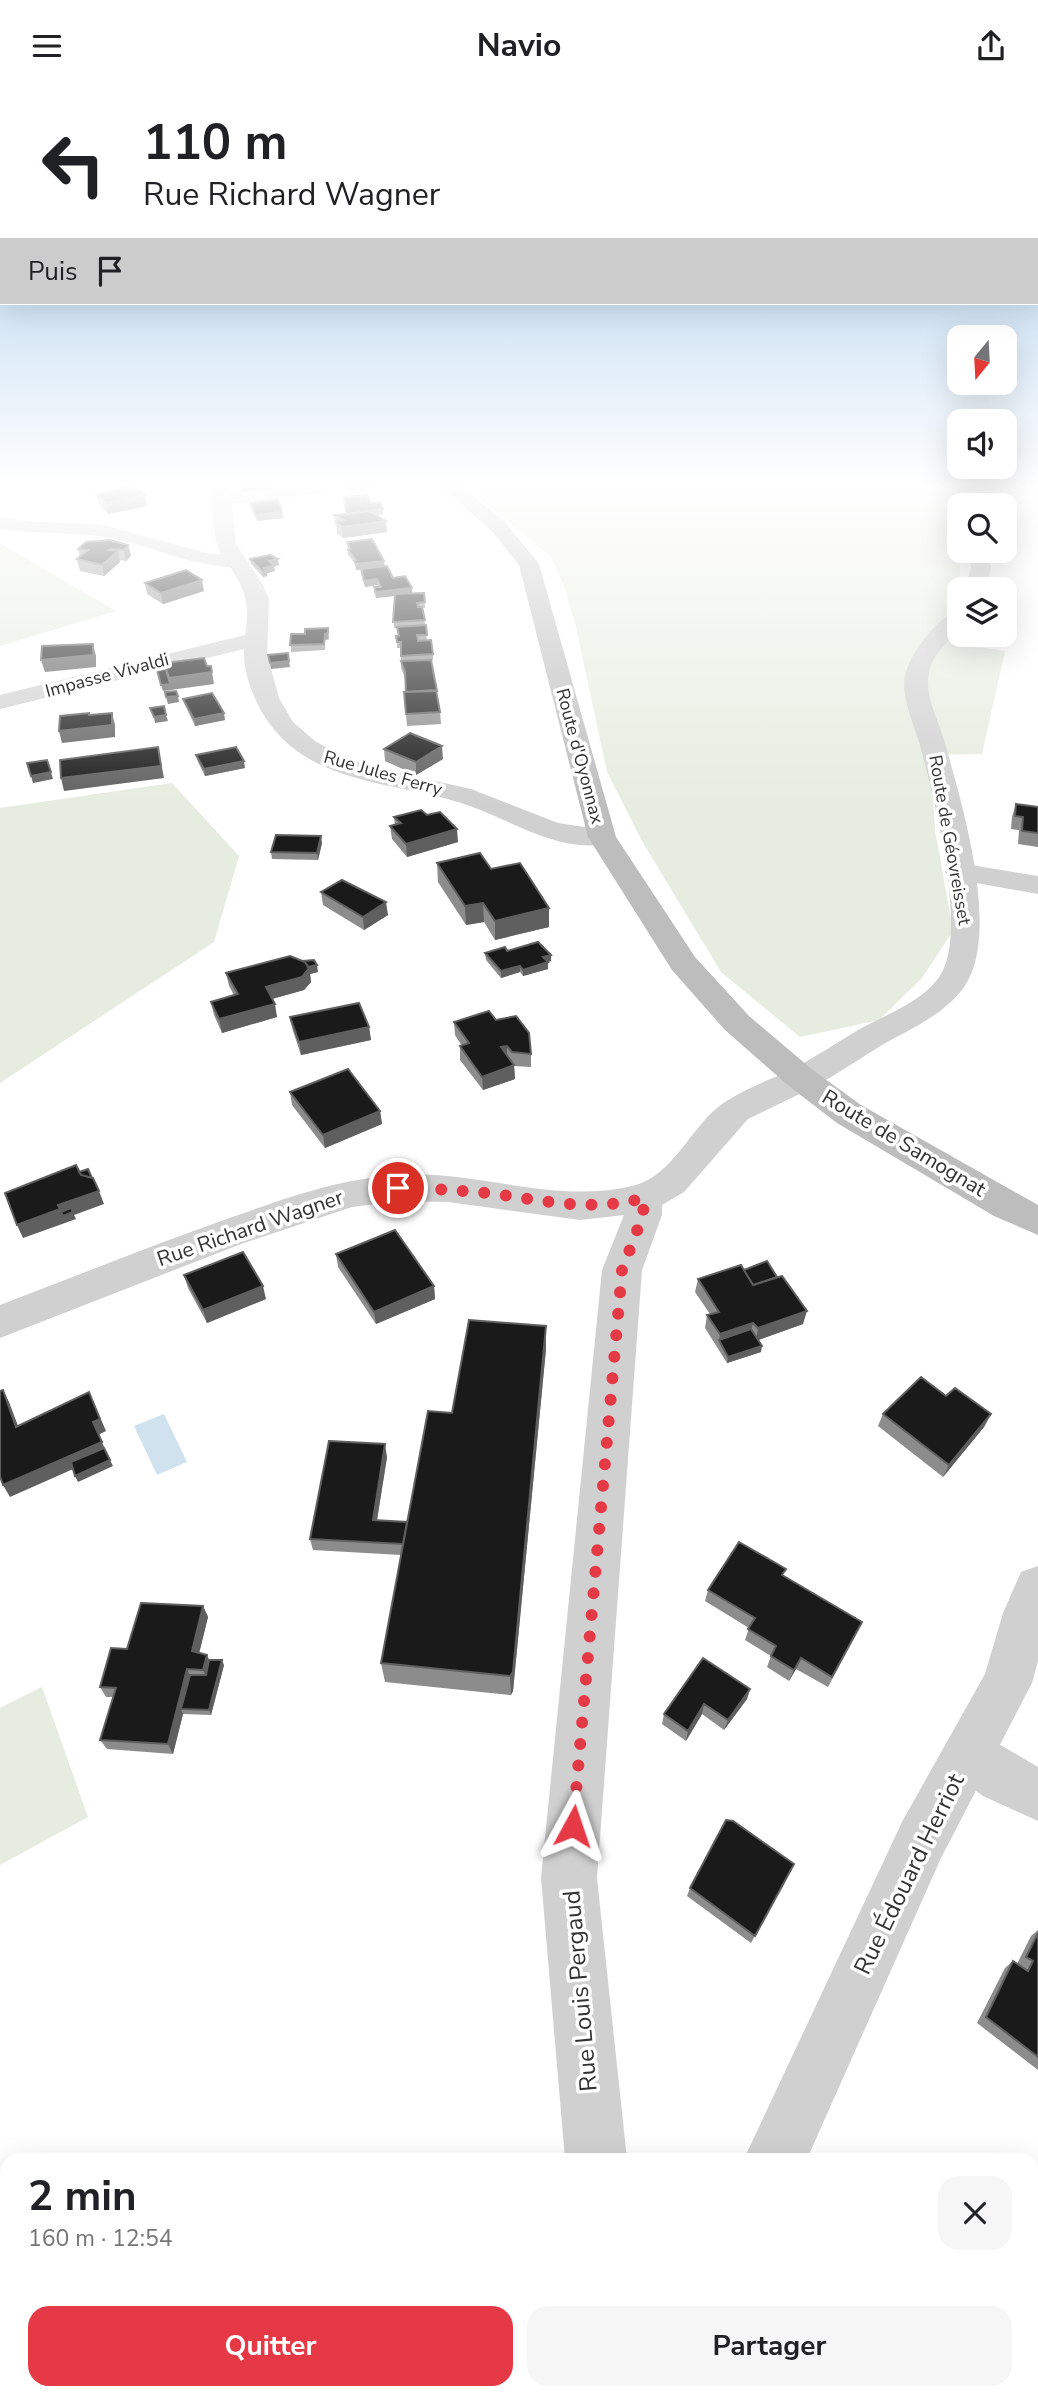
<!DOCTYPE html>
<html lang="fr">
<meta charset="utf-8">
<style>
body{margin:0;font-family:"Nunito Sans",sans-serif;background:#f6f6f6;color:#202124;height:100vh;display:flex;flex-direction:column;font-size:26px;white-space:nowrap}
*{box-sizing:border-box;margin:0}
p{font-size:23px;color:#757577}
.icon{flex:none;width:38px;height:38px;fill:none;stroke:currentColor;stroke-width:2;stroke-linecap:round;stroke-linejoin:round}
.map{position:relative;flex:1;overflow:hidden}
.side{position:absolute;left:0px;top:2062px;width:1040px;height:247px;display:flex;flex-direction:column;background:#fff;border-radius:21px 21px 0 0;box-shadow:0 7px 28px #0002}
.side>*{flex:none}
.top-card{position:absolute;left:0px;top:0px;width:1040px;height:214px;box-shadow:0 7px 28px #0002;background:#fff;color:#202124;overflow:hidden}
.needle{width:46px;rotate:198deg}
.controls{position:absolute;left:947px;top:234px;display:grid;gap:14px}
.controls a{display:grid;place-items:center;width:70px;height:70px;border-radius:14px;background:#fff;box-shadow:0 7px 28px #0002;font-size:35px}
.pin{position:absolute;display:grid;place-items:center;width:60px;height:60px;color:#fff;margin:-30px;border:4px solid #fff;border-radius:50%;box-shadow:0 2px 7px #0007}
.me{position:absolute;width:77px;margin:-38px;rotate:5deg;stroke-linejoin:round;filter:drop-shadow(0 0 5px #0008)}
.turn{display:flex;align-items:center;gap:24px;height:147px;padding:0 28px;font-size:32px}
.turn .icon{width:91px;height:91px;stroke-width:2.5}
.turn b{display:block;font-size:49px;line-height:60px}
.then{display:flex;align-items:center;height:66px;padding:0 28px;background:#0003;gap:14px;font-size:26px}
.round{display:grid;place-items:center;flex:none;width:74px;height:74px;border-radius:21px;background:#f6f6f6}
.summary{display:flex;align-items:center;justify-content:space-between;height:119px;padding:0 28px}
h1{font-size:42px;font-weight:700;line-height:52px}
.cta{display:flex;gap:14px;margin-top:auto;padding:14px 28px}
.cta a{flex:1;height:80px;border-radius:21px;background:#e63946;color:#fff;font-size:28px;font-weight:700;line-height:80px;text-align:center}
.cta a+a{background:#f6f6f6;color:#202124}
header{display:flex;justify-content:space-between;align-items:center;height:91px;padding:0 28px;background:#fff;font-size:32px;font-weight:700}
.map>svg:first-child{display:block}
</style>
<header><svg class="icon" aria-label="menu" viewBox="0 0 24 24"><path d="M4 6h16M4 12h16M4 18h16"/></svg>Navio<svg class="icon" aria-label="share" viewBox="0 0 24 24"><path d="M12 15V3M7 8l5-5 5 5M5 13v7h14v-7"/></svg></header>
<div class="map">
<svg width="1038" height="2307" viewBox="0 0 1038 2307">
<rect width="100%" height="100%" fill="#fff"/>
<path fill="#e6ecdf" d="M461,392H964L959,415L961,460L956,553L1005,560L982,663L930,664L935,739L953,840L922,887L879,929L800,946L721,881L642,750L607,681L576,536L564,495L551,466Z
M0,452L116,520L0,555Z
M172,692L239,765L214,851L0,992V717Z
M42,1596L88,1726L0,1774V1617Z"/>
<path fill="#cfe2ee" d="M164,1323L187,1371L157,1384L134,1335Z"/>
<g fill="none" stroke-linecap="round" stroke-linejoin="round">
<path fill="#d0d0d0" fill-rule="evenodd" d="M205,392H223L229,401L329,392L331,396L322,402L232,413L236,453L263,494L269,508L267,563L279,607L293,631L315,650L342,665L372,676L471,698L558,732L612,740L616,746L612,752C562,764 515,731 470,715C398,689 308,697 263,623C252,604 243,580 244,558L0,618V604L245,544C250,516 246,499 230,476C184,474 143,450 98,445C65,441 33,443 0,438V426L34,431L100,433L210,463H221C209,441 218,414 205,392Z
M959,772L1038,785V803L949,787L945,781L949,775Z
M802,977L814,980L819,988L814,996L748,1028L684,1101L662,1114V1124L642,1179L597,1787L627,2068H565L541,1787L602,1179L624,1124L580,1129L448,1111L398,1110L352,1116L241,1153L0,1247V1214C79,1184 158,1152 238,1124C289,1106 340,1088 396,1084C474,1078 555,1114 632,1095C675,1085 691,1033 725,1011C745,998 779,983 802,977Z
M969,1638L987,1646L1038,1676V1730L983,1705L951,1682L943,1664L951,1646Z"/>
<path fill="#d0d0d0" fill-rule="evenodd" d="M961,392H979L973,403L975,415H959V419C951,411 956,401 961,392Z
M967,460H987L991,476L987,499H965L971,476Z
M959,519V539C947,552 932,564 929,582C924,604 938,628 944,649C961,709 1002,843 964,896C944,924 910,938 882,954C859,968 837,983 814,996L802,999L790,996L785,988L790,980C813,967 835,953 858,939C885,924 925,910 941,883C968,838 933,703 920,654C914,634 904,613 904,592C904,569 937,525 959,519Z
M1038,1475V1570L1032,1592L941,1767L807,2068H744L903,1729L985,1583L1003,1522L1021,1481Z
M631,2301H700L698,2307H629Z"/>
<path fill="#bdbdbd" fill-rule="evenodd" d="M436,392H457L505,431L539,473L616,746L695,866L749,925L814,980L861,1014L1038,1114V1144L994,1125L837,1032L790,996L725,939L672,879L588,746L519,474L491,439Z"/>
</g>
<path fill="#8c8c8c" d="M237,392H270L271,398L243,401Z
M96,403L147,415L108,423L99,414Z
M343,406L371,412L383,418V423L377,424L387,441L343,447L337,442V436L335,435L334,424L346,423Z
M250,412L283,427L257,430L251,417Z
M347,451L385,475L393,487L412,502L425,511V517H423L427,549L433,563V569H431L440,621L441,633L407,635L404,601H406L405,587L401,577V557H397V551L396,545H398L397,537H394V505L376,507L374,502V496H378L377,494L365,496L361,478L356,479L354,471L348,464Z
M128,454L131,465L126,470L120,469V471L104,485L80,480L77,468L80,466L78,458Z
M250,468L279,474L274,475L275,480L267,482V485L263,486L251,473Z
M145,492L204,500L163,513L147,503Z
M291,543L329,548L325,549V559L291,561Z
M183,608L225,629L195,635L185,614Z
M384,658L443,668L416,684L385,670Z
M196,664L245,677L205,685L198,671Z
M1016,713L1038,716V756L1018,753L1019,739L1011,738L1012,726Z
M394,726L458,751L407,766L392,748L390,735L395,734Z
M322,752L318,769L272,768L271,761Z
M437,772L491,778L549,817V836L495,849L484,831L466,834L438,791Z
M321,801L388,824L364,839L323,814Z
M507,860L551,870L548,871V878L523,885L520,881L501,887L486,869L485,862Z
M318,881L310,883L311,891L304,899L272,908L277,926L222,942L214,924L211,911L234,904L229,895L226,882Z
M290,929L369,936L371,949L301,964L293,940Z
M496,929L531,963V976L514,975L515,988L483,999L460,969V955H462L455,944L454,931Z
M290,1001L380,1020L382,1033L325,1057L292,1014Z
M336,1163L434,1195L435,1208L376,1233L338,1176Z
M744,1179L803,1233L758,1249L761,1261L727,1272L705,1237L707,1224L710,1223L695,1201L698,1188Z
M184,1184L266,1208L207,1232L188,1197Z
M546,1258L513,1600L511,1604L385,1591L381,1572L401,1464L313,1459L310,1448L387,1366L377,1430L407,1432L452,1322Z
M946,1305L991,1323L984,1336L943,1386L878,1335L883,1323Z
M783,1485L862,1531L828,1596L796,1578L789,1590L767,1576L771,1565L745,1549L749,1537L705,1510L708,1499Z
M203,1515L208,1526L199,1562L209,1569L224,1574L211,1624L183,1623L173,1663L107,1658L100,1649L113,1606H106L100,1596L127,1558Z
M750,1598L747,1608L724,1639L702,1623L686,1650L662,1633L664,1623Z
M794,1773L751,1852L687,1805L690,1797Z
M1038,1839V1979L977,1932L1005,1877L1013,1870L1017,1873L1031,1845Z
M867,2301H935L932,2307H873Z"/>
<path fill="#5f5f5f" d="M242,392H270L271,398L243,401Z
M372,392V397L350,400V394Z
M145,404L147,415L108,423L106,412Z
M383,418V423L347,428V423Z
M282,421L283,427L257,430L256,424Z
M386,430L387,441L343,447L342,436Z
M128,454L131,465L126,470L124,459Z
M111,458L113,464L118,460L120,471L104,485L102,474L109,459Z
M278,468L279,474L274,475L275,480L267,482V485L263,486L262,480L269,470Z
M384,470L385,476L356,479V473Z
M377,488V494L365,496L364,490Z
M202,489L204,500L163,513L161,502Z
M412,497V503L376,507V501Z
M328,537L329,548L325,549V559V543Z
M93,553L96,565V576L45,581L41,569Z
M289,570L290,576L271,578L270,572Z
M211,575L214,593L163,600L161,594L169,587Z
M178,605L179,611L168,613L166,606Z
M89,622L92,634L112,622L115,634V646L62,652L59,640Z
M224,622L225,629L195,635L194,628Z
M166,624L168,630L155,632L154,626Z
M442,655L443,668L416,684V671Z
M158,656L164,687L64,700L61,687Z
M244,670L245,677L205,685L204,678Z
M51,681L53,688L33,692L31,685Z
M457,738L458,751L407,766L406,753Z
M321,745L322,752L318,769L317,762Z
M386,811L388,824L364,839L363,826Z
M483,812L484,831L466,834L465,815Z
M549,817V836L495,849V830Z
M551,864V870L548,871V878L523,885V879L543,866Z
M317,874L318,881L310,883L311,891L304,899L268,909L266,896L306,877Z
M520,875V881L501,887V880Z
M275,913L277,926L222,942L219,928Z
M369,936L371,949L301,964L299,951Z
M507,955V968L501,956Z
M514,974L515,988L483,999L482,986Z
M380,1020L382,1033L325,1057L323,1044Z
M99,1100L104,1113L74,1124L76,1128L65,1132L64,1127L65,1132L23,1147L17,1134L58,1114Z
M263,1195L266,1208L207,1232L203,1219Z
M434,1195L435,1208L376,1233L374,1221Z
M807,1220L803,1233L756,1250L758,1237Z
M753,1232L750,1244L719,1249L720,1243Z
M546,1235V1258L513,1600L511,1604L510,1585Z
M762,1255L761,1261L727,1272L728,1266Z
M3,1299L9,1311L23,1348L16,1336Z
M89,1301L106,1340L98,1344L93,1331Z
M991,1323L984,1336L943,1386L949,1374Z
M102,1351L107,1363L10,1406L3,1394Z
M385,1353L387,1366L375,1441L373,1429Z
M110,1369L113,1375L78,1391L75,1385Z
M203,1515L208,1526L197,1571L192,1560Z
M207,1564L212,1575L208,1590L203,1579Z
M801,1567L796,1578L789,1590L794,1579Z
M222,1569L224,1574L211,1624L209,1619Z
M187,1578L192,1589L181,1618L183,1623L173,1663L168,1653Z
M750,1598L747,1608L724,1639L728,1629Z
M704,1613L702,1623L686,1650L688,1640Z"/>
<path fill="#1a1a1a" stroke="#5f5f5f" stroke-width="2" d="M348,392H369L350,394Z
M135,395L145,404L106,412L96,403Z
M367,404L371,412L380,411L383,418L347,423L343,406Z
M278,408L282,421L256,424L250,412Z
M369,420L386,430L342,436L336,431L344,429L334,424Z
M372,448L384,470L356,473L354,470L356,469L348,459L350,458L347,451Z
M110,449L128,454L124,459L111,458L109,459L118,460L102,474L77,468L88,459L78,458L86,451Z
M270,464L278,468L269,470L274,475L264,477L266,479L262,480L250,468Z
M387,475L393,487L405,485L412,497L376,501L374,496H381L377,488L364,490L361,478Z
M186,479L202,489L161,502L145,492Z
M424,502L425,511L417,512L418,516H422L425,529L393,531L395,503Z
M426,534L427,544H417L418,550L431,549L433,563L401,565V551H397L396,545H399L397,536Z
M328,537V542L325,543L324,553L290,554L291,543H305V538Z
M93,553V564L41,569L42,555Z
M288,562L289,570L270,572L268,564Z
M204,567L207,575H211L212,581L169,587L164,572Z
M431,569L437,600L406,601L405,581L401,570Z
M166,578L170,593L161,594L157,579Z
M436,599L440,621L406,623L404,601Z
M176,600L178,605L166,606L165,601Z
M212,602L224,622L194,628L183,608Z
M164,615L166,624L154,626L150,617Z
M89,622V624L112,622V634L59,640L60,625Z
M410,642L442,655L416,671L384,658Z
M158,656L161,675L61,687L60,669Z
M236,656L244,670L204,678L196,664Z
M47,669L51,681L31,685L27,672Z
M1016,713L1038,716V742L1022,740L1023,726L1015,725Z
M421,719L427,724L440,721L457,738L406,753L390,735L401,732L394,726Z
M276,744L321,745L317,762L271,761Z
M480,762L491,778L520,772L549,817L495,830L483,812L465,815L437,772Z
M342,789L386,811L363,826L321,801Z
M538,851L551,864L543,866L548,871L523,879L520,875L501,880L485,862L505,856L507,860Z
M290,865L305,871L309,877L302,886L266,896L275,913L219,928L211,911L238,903L226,882Z
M314,869L317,874L308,876L305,871L303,870Z
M359,912L369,936L299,951L290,926Z
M489,920L496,929L516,925L529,942L531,963L512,961L507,955L501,956L514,974L482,986L460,955L469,952L454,931Z
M348,978L380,1020L323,1044L290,1001Z
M76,1074L81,1084L93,1087L99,1100L58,1114L60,1118L17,1134L5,1102Z
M88,1078L92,1087L81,1084L79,1081Z
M71,1117L73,1121L63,1125L61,1121Z
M395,1139L434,1195L374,1221L336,1163Z
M243,1161L263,1195L203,1219L184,1184Z
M767,1170L777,1186L753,1194L744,1179Z
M741,1174L753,1194L782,1185L807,1220L758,1237L753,1232L720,1243L707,1224L719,1221L698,1188Z
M469,1229L546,1235L513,1581L510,1585L381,1572L428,1320L452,1322Z
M751,1238L762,1255L728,1266L719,1249Z
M921,1286L946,1305L955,1297L991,1323L949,1374L883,1323Z
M3,1299L16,1336L89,1301L100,1328L93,1331L102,1351L3,1394L0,1385V1300Z
M329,1350L385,1353L373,1429L407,1431L403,1453L310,1448Z
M104,1357L110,1369L75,1385L71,1371Z
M739,1451L786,1478L782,1484L862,1531L832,1586L801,1567L794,1579L771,1565L776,1555L748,1538L755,1527L708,1499Z
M141,1512L203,1515L192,1560L207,1564L203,1579L187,1578L168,1653L100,1649L116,1597L100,1596L111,1557L127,1558Z
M703,1567L750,1598L728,1629L704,1613L688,1640L664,1623Z
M209,1569H222L209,1619L181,1618L190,1584H206Z
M726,1729L733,1730L794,1773L755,1845L690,1797Z
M1038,1842V1966L986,1926L1013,1870L1028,1880L1033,1870L1026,1866Z
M251,2301H270L276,2307H247Z
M334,2301H413L410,2307H341Z
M873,2301H935L932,2307H880Z"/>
<linearGradient id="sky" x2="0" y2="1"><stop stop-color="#9ec6ea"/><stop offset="0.55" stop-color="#fff"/><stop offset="1" stop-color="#fff" stop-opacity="0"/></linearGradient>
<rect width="1038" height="715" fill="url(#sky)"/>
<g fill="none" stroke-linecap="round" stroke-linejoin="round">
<path stroke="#e63946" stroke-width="12" stroke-dasharray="0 21.6" d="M398,1097C431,1098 462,1099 495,1103C546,1110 593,1121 644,1107L643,1124L622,1179L573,1735"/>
</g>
<g text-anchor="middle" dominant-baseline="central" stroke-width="7" stroke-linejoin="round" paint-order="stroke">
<g font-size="18" fill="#333" stroke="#fff">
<text transform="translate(107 584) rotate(-15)">Impasse Vivaldi</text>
<text transform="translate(580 665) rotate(75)">Route d'Oyonnax</text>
<text transform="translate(383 682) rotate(16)">Rue Jules Ferry</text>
<text transform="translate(950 749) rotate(80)">Route de Géovreisset</text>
</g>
<g font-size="21" fill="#333" stroke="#fff">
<text transform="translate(904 1052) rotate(31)">Route de Samognat</text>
<text transform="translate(250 1137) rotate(-19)">Rue Richard Wagner</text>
</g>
<g font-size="24" fill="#333" stroke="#fff">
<text transform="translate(909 1783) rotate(-64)">Rue Édouard Herriot</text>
<text transform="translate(580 1900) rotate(-95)">Rue Louis Pergaud</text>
</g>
</g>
</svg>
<div class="controls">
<a><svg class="needle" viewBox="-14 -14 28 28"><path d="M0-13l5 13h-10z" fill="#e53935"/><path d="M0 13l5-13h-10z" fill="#757577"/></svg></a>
<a><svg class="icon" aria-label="sound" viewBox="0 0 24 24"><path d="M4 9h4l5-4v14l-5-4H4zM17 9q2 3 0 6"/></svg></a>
<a><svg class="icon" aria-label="search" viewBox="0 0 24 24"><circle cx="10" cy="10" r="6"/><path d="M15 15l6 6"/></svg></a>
<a><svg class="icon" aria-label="layers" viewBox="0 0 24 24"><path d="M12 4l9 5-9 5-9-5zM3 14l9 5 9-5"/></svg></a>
</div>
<div class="pin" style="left:398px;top:1097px;background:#d93025"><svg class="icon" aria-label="arrive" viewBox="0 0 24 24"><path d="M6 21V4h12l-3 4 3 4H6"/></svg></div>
<svg class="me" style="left:573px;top:1735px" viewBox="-20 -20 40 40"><path d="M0-17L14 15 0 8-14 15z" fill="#e63946" stroke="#fff" stroke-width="4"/></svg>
<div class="top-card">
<div class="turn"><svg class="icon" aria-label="left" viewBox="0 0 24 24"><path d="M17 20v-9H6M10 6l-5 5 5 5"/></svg><div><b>110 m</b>Rue Richard Wagner</div></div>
<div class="then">Puis<svg class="icon" aria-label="arrive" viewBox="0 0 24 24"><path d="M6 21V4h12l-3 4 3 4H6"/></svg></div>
</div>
<section class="side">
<div class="summary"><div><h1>2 min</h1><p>160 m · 12:54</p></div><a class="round"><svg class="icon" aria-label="close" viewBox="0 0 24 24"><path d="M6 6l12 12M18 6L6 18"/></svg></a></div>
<div class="cta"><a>Quitter</a><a>Partager</a></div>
</section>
</div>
